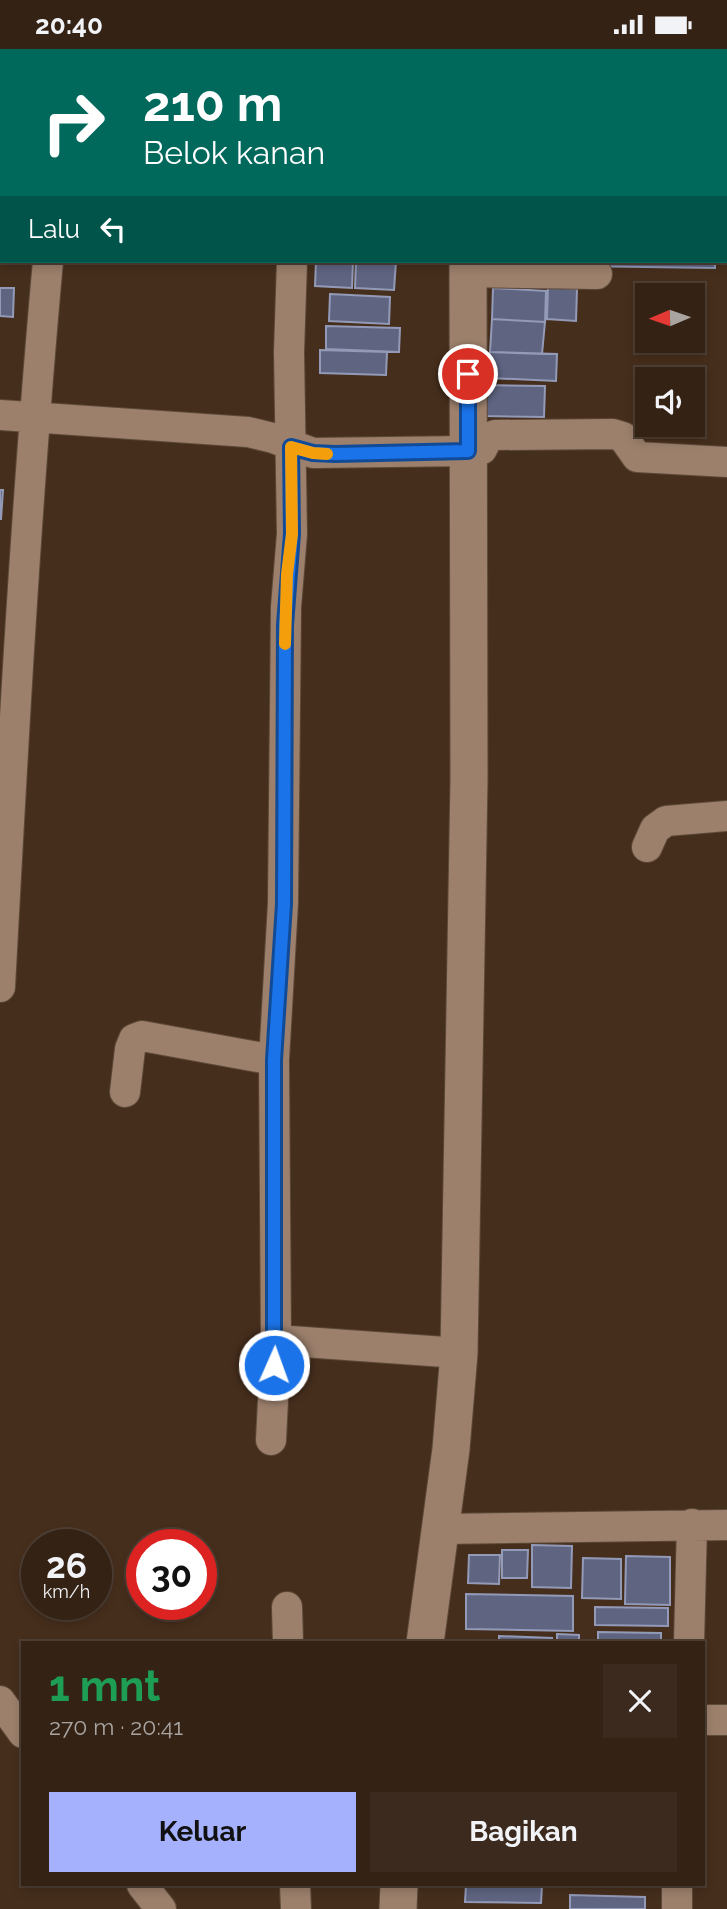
<!DOCTYPE html>
<html lang="id">
<meta charset="utf-8">
<style>
body{margin:0;font-family:Raleway,sans-serif;background:#3c2a1e;color:#f1f3f6;height:100vh;display:flex;flex-direction:column;font-size:26px;white-space:nowrap}
*{box-sizing:border-box;margin:0}
p{font-size:23px;color:#a9a4a0}
.icon{flex:none;width:38px;height:38px;fill:none;stroke:currentColor;stroke-width:2;stroke-linecap:round;stroke-linejoin:round}
.map{position:relative;flex:1;overflow:hidden}
.side{position:absolute;left:21px;top:1592px;width:684px;height:245px;display:flex;flex-direction:column;background:#342215;border-radius:0px;box-shadow:0 4px 10px #0003,0 0 0 2px #4e3f34}
.side>*{flex:none}
.hud{position:absolute;left:0px;top:0px;width:728px;height:214px;box-shadow:0 4px 10px #0003,0 0 0 2px #4e3f34;background:#00695c;color:#fff;overflow:hidden}
.needle{width:46px;rotate:268deg}
.fabs{position:absolute;left:635px;top:234px;display:grid;gap:14px}
.fabs a{display:grid;place-items:center;width:70px;height:70px;border-radius:0px;background:#342215;box-shadow:0 4px 10px #0003,0 0 0 2px #4e3f34;font-size:35px}
.speed{position:absolute;left:21px;top:1480px;display:flex;gap:14px;font-size:35px;font-weight:700;text-align:center}
.speed>*{display:grid;place-content:center;width:91px;height:91px;border-radius:50%;background:#342215;box-shadow:0 4px 10px #0003,0 0 0 2px #4e3f34;line-height:1}
.speed small{font-size:18px;font-weight:400}
.speed .limit{border:10px solid #d22;background:#fff;color:#111}
.pin{position:absolute;display:grid;place-items:center;width:60px;height:60px;color:#fff;margin:-30px;border:4px solid #fff;border-radius:50%;box-shadow:0 2px 7px #0007}
.me{position:absolute;width:77px;margin:-38px;rotate:2deg;stroke-linejoin:round;filter:drop-shadow(0 0 5px #0008)}
.turn{display:flex;align-items:center;gap:24px;height:147px;padding:0 28px;font-size:32px}
.turn .icon{width:91px;height:91px;stroke-width:2.5}
.turn b{display:block;font-size:49px;line-height:60px}
.then{display:flex;align-items:center;height:66px;padding:0 28px;background:#0003;gap:14px;font-size:26px}
.round{display:grid;place-items:center;flex:none;width:74px;height:74px;border-radius:0px;background:#3c2a1e}
.overview{display:flex;align-items:center;justify-content:space-between;height:119px;padding:0 28px}
h1{font-size:42px;font-weight:700;line-height:52px;color:#1e9e55}
.button{display:flex;gap:14px;margin-top:auto;padding:14px 28px}
.button a{flex:1;height:80px;border-radius:0px;background:#a5b1fc;color:#111;font-size:28px;font-weight:700;line-height:80px;text-align:center}
.button a+a{background:#3c2a1e;color:#f1f3f6}
.status{display:flex;justify-content:space-between;align-items:center;height:49px;padding:0 35px;background:#342215;direction:ltr}
.status svg{height:19px;fill:currentColor}
.map>svg:first-child{display:block}
</style>
<div class="status"><b>20:40</b><svg viewBox="0 0 49 12"><path d="M0 12V9h3v3zM5 12V6h3v6zM10 12V3h3v9zM15 12V0h3v12zM26 1h20v11H26zM47 4h2v5h-2z"/></svg></div>
<div class="map">
<svg width="727" height="1860" viewBox="0 0 727 1860">
<rect width="100%" height="100%" fill="#462e1c"/>
<path fill="#5f6481" stroke="#939ab8" stroke-width="2" d="M395,0H438L395,2Z
M687,0H723L724,2H687Z
M0,75H2V103H0Z
M0,136H2V164H0Z
M316,212H353L352,239L315,237Z
M356,212H396L394,241L355,239Z
M573,212H715V219L573,217Z
M548,238L577,240L576,272L547,270Z
M0,239H14L13,268L0,267Z
M493,239L546,242L545,273L492,270Z
M330,245L390,248L389,275L329,272Z
M492,270L545,273L542,305L490,303Z
M326,277L400,279L399,303L326,300Z
M320,301L387,303L386,326L320,324Z
M490,303L557,305L556,332L489,329Z
M483,336L545,337L544,368L483,367Z
M0,441H3L1,470H0Z
M532,1496L572,1497L571,1539L532,1538Z
M502,1501H528L527,1529H502Z
M469,1506H500L499,1535L468,1534Z
M626,1507L670,1508V1556L625,1555Z
M583,1509L621,1510V1550L582,1549Z
M466,1545L573,1547V1582L466,1580Z
M595,1558L668,1559V1577L595,1576Z
M598,1583L661,1584V1594H598Z
M557,1585L579,1586V1594H557Z
M499,1587L552,1589V1594H499Z
M466,1836H542L541,1854L465,1853Z
M570,1846L645,1848V1860H570Z"/>
<g fill="none" stroke-linecap="round" stroke-linejoin="round">
<defs>
<path id="minor" d="M60,2V0
M298,2V0
M0,21H2
M0,199H2
M292,212L289,303L292,485L286,558L283,854L274,1011L276,1291L459,1304
M467,223L597,225
M0,366L248,383L273,389L313,404L468,402L482,400L487,390L495,386L613,385L623,388L637,408L727,413
M647,798L655,780L666,772L727,767
M0,938C13,696 26,454 48,212
M125,1043L130,1000L134,990L142,987L274,1011
M271,1391L276,1291
M442,1480L727,1476
M287,1558L288,1594
M689,1594L692,1475
M0,1652L23,1684
M704,1671H727
M142,1836L161,1860
M295,1836L296,1860
M677,1860V1836"/>
<path id="tertiary" d="M474,2V0
M425,1594L451,1400L459,1304L469,730L468,212
M398,1860L399,1836"/>
</defs>
<use href="#minor" stroke="#5d4939" stroke-width="32"/>
<use href="#tertiary" stroke="#5d4939" stroke-width="39"/>
<use href="#minor" stroke="#9c806c" stroke-width="30"/>
<use href="#tertiary" stroke="#9c806c" stroke-width="37"/>
</g>
<g fill="none" stroke-linecap="round" stroke-linejoin="round">
<defs>
<path id="route" d="M274,1316V1011L284,855L285,576L292,485L291,398L313,404L335,405L468,402V325"/>
</defs>
<use href="#route" stroke="#114b97" stroke-width="18"/>
<use href="#route" stroke="#1a73e8" stroke-width="12"/>
<path stroke="#f59e0b" stroke-width="12" d="M285,595L287,525L292,485L291,398L313,404L327,405"/>
</g>
</svg>
<div class="fabs">
<a><svg class="needle" viewBox="-14 -14 28 28"><path d="M0-13l5 13h-10z" fill="#e53935"/><path d="M0 13l5-13h-10z" fill="#a9a4a0"/></svg></a>
<a><svg class="icon" aria-label="sound" viewBox="0 0 24 24"><path d="M4 9h4l5-4v14l-5-4H4zM17 9q2 3 0 6"/></svg></a>
</div>
<div class="speed"><div>26<small>km/h</small></div><div class="limit">30</div></div>
<div class="pin" style="left:468px;top:325px;background:#d93025"><svg class="icon" aria-label="arrive" viewBox="0 0 24 24"><path d="M6 21V4h12l-3 4 3 4H6"/></svg></div>
<svg class="me" style="left:274px;top:1316px" viewBox="-20 -20 40 40"><circle r="17" fill="#1a73e8" stroke="#fff" stroke-width="3"/><path d="M0-11L8 9 0 5-8 9z" fill="#fff"/></svg>
<div class="hud">
<div class="turn"><svg class="icon" aria-label="right" viewBox="0 0 24 24"><path d="M7 20v-9h11M14 6l5 5-5 5"/></svg><div><b>210 m</b>Belok kanan</div></div>
<div class="then">Lalu<svg class="icon" aria-label="left" viewBox="0 0 24 24"><path d="M17 20v-9H6M10 6l-5 5 5 5"/></svg></div>
</div>
<section class="side">
<div class="overview"><div><h1>1 mnt</h1><p>270 m · 20:41</p></div><a class="round"><svg class="icon" aria-label="close" viewBox="0 0 24 24"><path d="M6 6l12 12M18 6L6 18"/></svg></a></div>
<div class="button"><a>Keluar</a><a>Bagikan</a></div>
</section>
</div>
